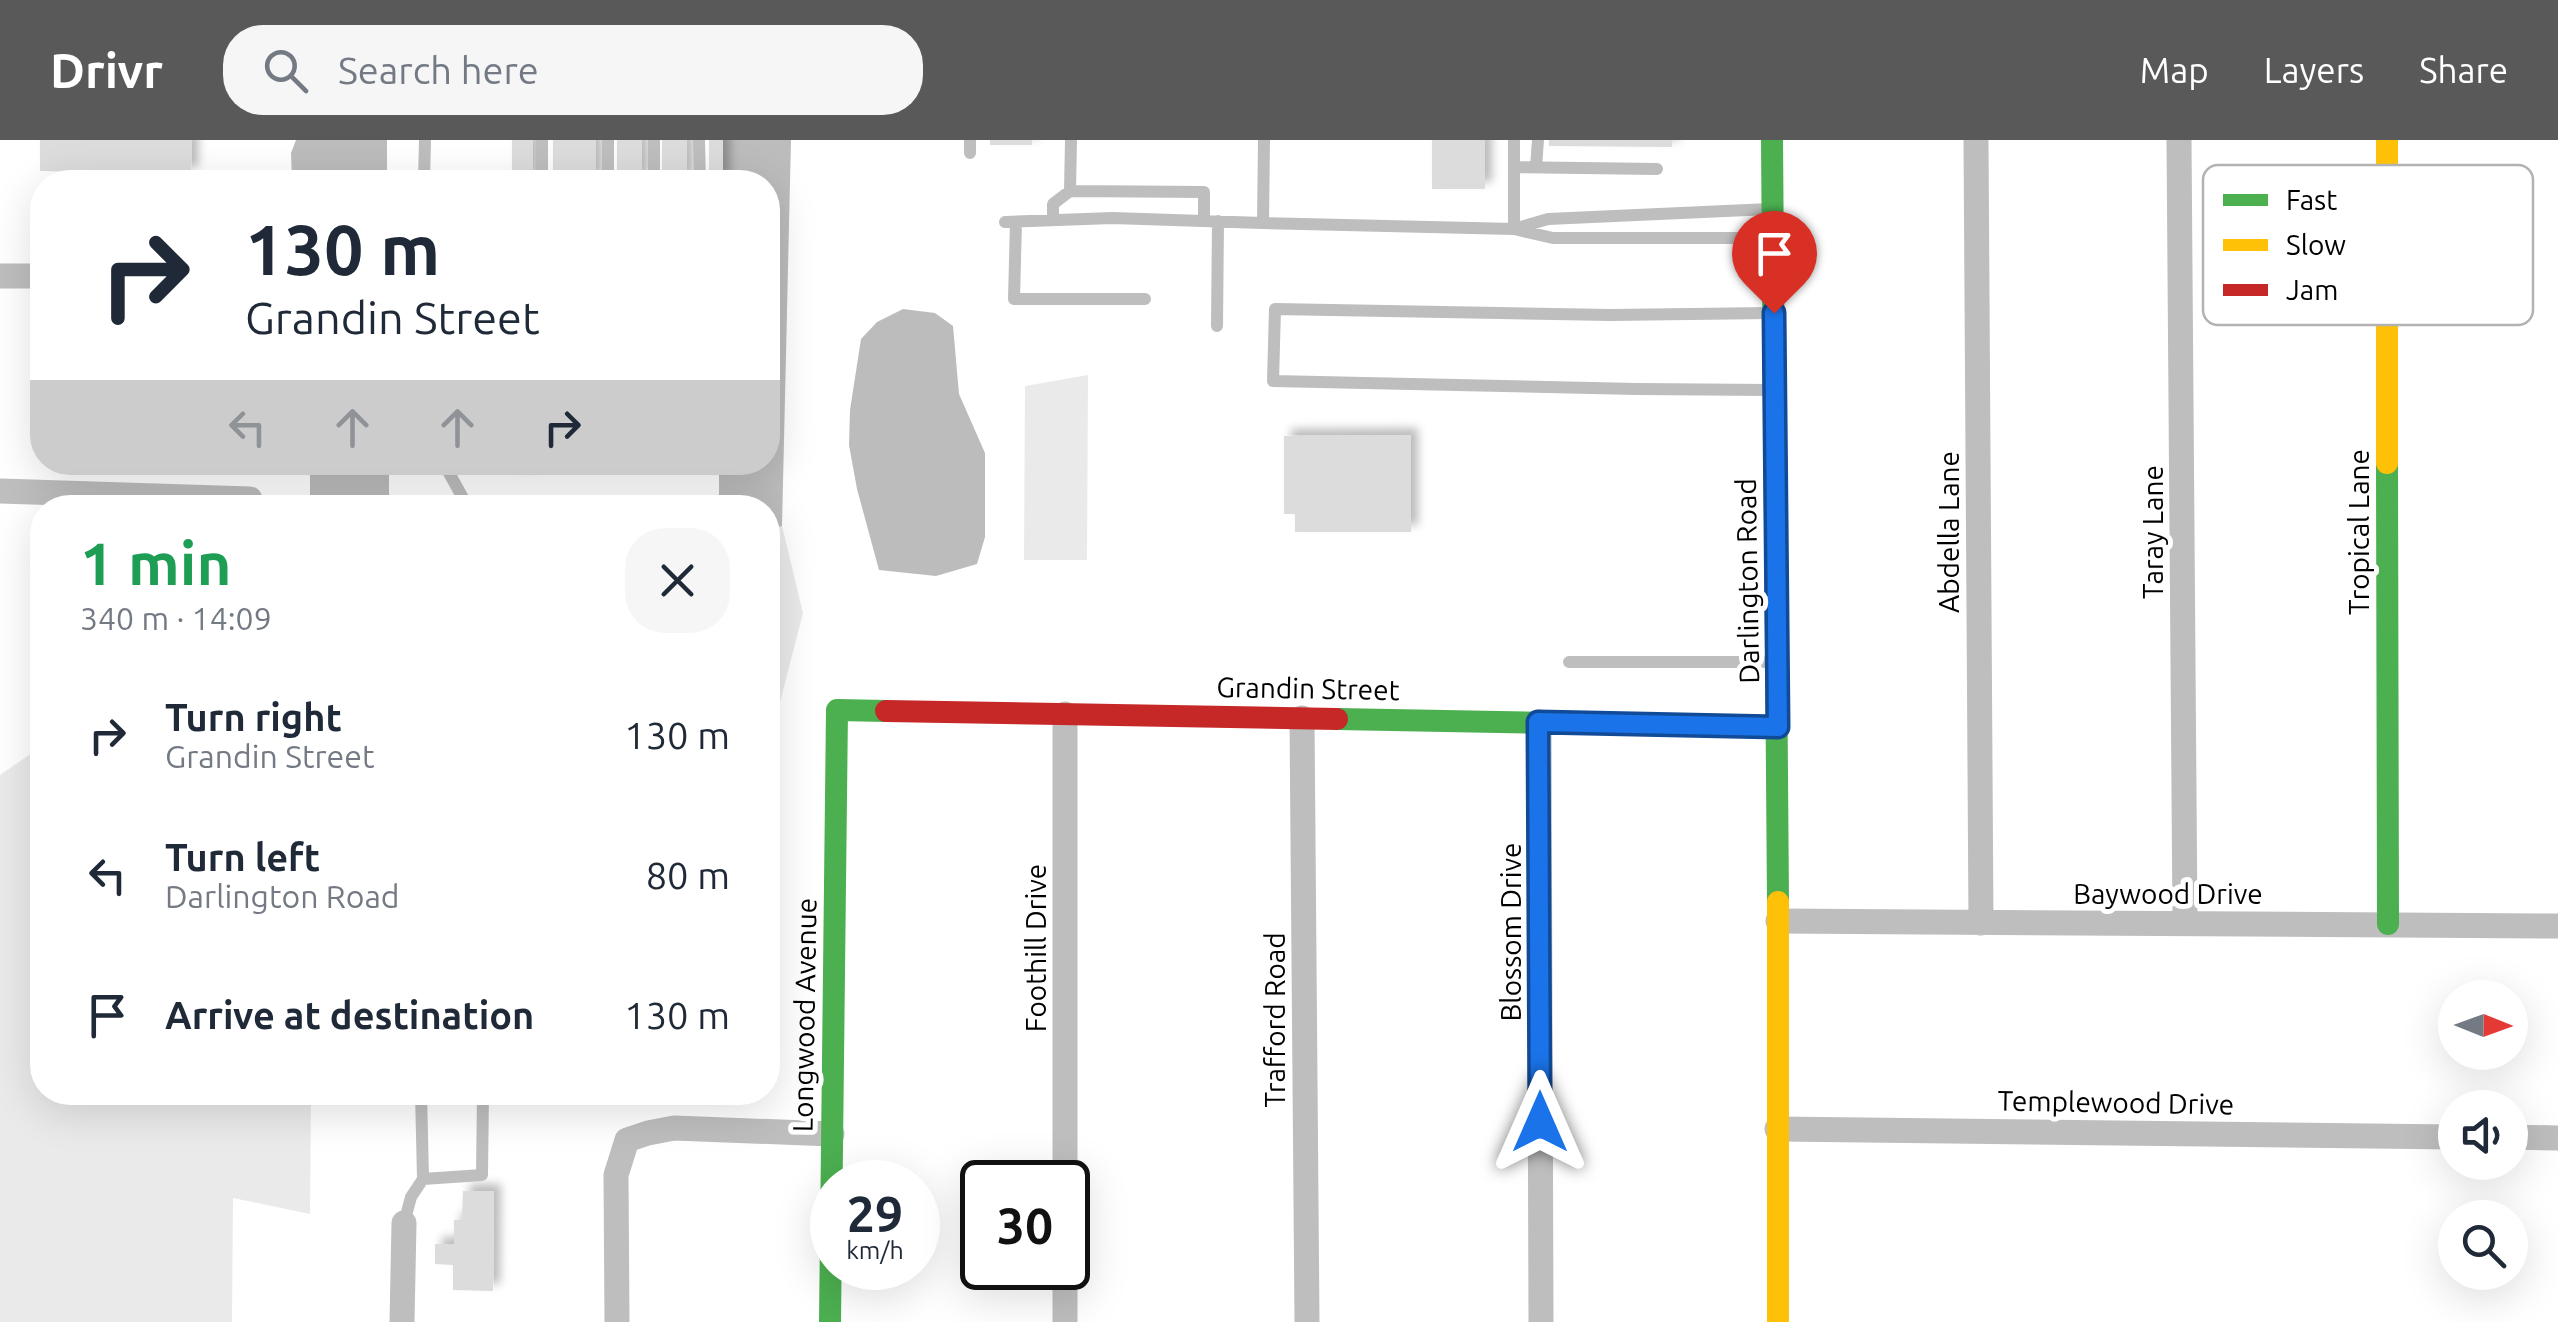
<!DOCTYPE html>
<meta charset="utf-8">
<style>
body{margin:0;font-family:Ubuntu,sans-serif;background:#f6f6f7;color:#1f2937;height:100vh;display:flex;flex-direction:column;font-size:38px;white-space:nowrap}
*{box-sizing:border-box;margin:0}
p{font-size:32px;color:#747a83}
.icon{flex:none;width:55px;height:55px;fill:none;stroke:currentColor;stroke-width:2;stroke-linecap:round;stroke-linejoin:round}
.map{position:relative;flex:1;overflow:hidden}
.details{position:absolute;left:30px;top:355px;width:750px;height:610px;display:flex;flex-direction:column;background:#fff;border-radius:40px;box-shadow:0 10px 40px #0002}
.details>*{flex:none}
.banner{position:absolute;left:30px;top:30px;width:750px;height:305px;border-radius:40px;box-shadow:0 10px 40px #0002;background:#fff;color:#1f2937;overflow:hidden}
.needle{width:65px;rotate:91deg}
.fabs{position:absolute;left:2438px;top:840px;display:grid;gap:20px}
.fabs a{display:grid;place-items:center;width:90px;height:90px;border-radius:50%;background:#fff;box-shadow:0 10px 40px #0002;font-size:50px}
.speed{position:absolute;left:810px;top:1020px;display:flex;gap:20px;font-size:50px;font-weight:700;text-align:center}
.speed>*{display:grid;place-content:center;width:130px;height:130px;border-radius:50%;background:#fff;box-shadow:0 10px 40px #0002;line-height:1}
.speed small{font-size:25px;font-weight:400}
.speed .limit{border:5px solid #111;border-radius:15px;background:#fff;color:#111}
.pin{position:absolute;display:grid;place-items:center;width:85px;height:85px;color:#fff;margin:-102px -42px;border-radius:50% 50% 50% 0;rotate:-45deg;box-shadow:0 0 10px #0007}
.pin .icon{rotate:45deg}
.me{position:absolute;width:110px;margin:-55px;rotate:0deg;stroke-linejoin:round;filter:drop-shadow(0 0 8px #0008)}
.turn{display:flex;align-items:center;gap:35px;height:210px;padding:0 50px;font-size:45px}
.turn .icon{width:130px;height:130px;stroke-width:2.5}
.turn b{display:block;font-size:70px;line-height:85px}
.lanes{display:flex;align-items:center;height:95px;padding:0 50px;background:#0003;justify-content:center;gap:50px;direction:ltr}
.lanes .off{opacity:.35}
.round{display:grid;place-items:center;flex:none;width:105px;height:105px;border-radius:40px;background:#f6f6f7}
.summary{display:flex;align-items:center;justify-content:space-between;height:170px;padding:0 50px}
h1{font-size:60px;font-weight:600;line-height:75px;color:#1e9e55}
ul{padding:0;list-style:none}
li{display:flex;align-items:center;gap:30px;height:140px;padding:0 50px}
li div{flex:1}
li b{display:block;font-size:38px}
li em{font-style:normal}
header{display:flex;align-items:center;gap:60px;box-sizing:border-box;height:140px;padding:0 50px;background:#595959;color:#fff}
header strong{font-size:48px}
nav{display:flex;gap:55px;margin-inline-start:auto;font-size:35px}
.search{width:700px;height:90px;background:#f6f6f7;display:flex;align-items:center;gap:25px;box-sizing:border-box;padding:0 35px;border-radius:40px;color:#747a83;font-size:38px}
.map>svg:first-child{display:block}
</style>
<header>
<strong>Drivr</strong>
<div class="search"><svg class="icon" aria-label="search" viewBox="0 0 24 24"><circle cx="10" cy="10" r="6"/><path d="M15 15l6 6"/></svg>Search here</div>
<nav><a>Map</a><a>Layers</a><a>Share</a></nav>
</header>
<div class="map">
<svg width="2558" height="1182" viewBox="0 0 2558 1182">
<defs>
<filter id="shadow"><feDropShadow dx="7" dy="-7" stdDeviation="5" flood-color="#0004"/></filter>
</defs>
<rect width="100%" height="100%" fill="#fff"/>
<path fill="#eaeaea" d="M1088,235L1087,420H1024L1025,246Z
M782,386L803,473L768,609V391Z
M42,606V952L311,953L310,1074L233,1058L232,1182H0V635Z"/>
<path fill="#bcbcbc" d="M296,0H387V42H292L291,13Z
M720,0H791L782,386L768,391V368H719V323L768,322V42H720Z
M903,169L935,173L953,186L959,254L985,313V397L977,424L936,436L879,430L857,349L849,305L850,270L861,199L877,182Z
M310,323H389V367H310Z"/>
<path fill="#dcdcdc" filter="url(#shadow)" d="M40,0H192L191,34L40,31Z
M512,0H533V42H512Z
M553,0H596V42H553Z
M617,0H642V42H617Z
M662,0H687V42H662Z
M709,0H723V42H709Z
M990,0H1032V5H990Z
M1432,0H1485V49H1432Z
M1549,0H1672V7L1549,6Z
M1411,295V392H1295V374H1284V296Z
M513,322H533V334H513Z
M463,1051H494L493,1151L453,1150V1125L435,1124V1104H454V1080H462Z"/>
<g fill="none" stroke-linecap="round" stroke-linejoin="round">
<path stroke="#bebebe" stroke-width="12" d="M542,0V42
M608,0V42
M654,0V42
M699,0L700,42
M970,0V13
M1264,0L1263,83L1514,89L1553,98H1771
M1514,0V89
M1514,27L1657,29
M1536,27L1538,0
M424,42L425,0
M1070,51L1071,0
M1053,80V64L1070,51L1204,52V81
M1005,82L1113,78L1263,83
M1016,82L1014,159H1145
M1517,88L1548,79L1770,69
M1217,186L1218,81
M1771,250L1637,249L1273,241L1275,169L1610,175L1771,173
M443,322L464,360
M545,322V325L702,322
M1569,522H1775
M423,1039L482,1035L483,952
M404,1083L411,1057L423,1039L421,952"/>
<path stroke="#bebebe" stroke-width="25" d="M1976,0L1981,783
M2179,0L2185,783
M0,136H42
M0,351L250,359
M1065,574V1042
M1302,578L1307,1182
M1539,582L1541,1182
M1778,781L2558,786
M1777,989L2455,997
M2510,997L2558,998
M1065,1128V1182
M402,1182L404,1083
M617,1182L616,1035L627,1000L648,993L674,988L832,994"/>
<path stroke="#4caf50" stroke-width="22" d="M1772,0L1778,762
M2387,323L2388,784
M1337,579L1778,587
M830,1182L837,570L886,571"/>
<path stroke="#ffc107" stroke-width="22" d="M2387,0V323
M1778,762V1182"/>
<path stroke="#c62828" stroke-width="22" d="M886,571L1337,579"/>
</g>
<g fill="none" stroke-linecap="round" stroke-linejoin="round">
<defs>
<path id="route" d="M1540,982L1538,582L1778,587L1774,173"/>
</defs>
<use href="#route" stroke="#114b97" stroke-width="25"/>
<use href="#route" stroke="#1a73e8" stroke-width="18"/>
</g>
<g text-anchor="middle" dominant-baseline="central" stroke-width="10" stroke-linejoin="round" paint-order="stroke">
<g font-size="28" fill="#000" stroke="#fff">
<text transform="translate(1948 392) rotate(-90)">Abdella Lane</text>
<text transform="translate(2152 392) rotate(-90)">Taray Lane</text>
<text transform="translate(2358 392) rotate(-90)">Tropical Lane</text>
<text transform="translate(1747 441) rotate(-91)">Darlington Road</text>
<text transform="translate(1308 548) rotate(1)">Grandin Street</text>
<text x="2168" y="753">Baywood Drive</text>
<text transform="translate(1510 792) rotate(-90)">Blossom Drive</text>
<text transform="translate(1035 808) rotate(-90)">Foothill Drive</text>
<text transform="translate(804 875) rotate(-89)">Longwood Avenue</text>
<text transform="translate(1274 880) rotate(-90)">Trafford Road</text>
<text transform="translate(2116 962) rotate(1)">Templewood Drive</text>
</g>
</g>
<rect x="2203" y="25" width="330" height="160" rx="15" fill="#fff" stroke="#b2b2b2" stroke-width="2.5"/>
<rect x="2223" y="54" width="45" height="12" fill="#4caf50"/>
<rect x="2223" y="99" width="45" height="12" fill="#ffc107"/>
<rect x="2223" y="144" width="45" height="12" fill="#c62828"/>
<g font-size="28" fill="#000">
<text x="2286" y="70">Fast</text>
<text x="2286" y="115">Slow</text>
<text x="2286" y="160">Jam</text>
</g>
</svg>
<div class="fabs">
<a><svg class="needle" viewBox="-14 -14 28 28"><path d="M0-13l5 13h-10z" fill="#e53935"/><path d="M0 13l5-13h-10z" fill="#747a83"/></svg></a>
<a><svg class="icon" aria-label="sound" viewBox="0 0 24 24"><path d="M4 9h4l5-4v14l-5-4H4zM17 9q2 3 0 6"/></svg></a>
<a><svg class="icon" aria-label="search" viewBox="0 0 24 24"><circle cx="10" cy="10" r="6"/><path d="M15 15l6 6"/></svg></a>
</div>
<div class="speed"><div>29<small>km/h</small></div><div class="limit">30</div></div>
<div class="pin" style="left:1774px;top:173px;background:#d93025"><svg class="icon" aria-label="arrive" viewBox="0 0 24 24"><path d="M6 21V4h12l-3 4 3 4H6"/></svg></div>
<svg class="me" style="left:1540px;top:982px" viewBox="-20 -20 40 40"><path d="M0-17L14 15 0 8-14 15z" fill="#1a73e8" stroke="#fff" stroke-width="4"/></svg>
<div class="banner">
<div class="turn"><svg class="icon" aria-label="right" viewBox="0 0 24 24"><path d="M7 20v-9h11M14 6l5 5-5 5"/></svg><div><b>130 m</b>Grandin Street</div></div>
<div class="lanes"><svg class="icon off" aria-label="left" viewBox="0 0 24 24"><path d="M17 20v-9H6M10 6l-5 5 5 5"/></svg><svg class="icon off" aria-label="ahead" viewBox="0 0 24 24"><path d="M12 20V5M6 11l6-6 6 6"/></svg><svg class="icon off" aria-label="ahead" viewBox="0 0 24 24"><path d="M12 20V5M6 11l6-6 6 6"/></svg><svg class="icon" aria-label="right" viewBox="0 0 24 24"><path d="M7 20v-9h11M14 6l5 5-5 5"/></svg></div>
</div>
<section class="details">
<div class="summary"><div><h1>1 min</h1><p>340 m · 14:09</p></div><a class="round"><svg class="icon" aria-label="close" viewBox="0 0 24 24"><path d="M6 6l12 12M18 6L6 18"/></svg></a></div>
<ul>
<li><svg class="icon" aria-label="right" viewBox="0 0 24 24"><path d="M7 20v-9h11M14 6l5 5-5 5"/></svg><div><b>Turn right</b><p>Grandin Street</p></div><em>130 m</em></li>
<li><svg class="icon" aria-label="left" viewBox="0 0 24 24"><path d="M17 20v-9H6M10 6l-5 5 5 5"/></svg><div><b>Turn left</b><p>Darlington Road</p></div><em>80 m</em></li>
<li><svg class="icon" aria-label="arrive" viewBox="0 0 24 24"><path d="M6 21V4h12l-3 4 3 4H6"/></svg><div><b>Arrive at destination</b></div><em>130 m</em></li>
</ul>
</section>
</div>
